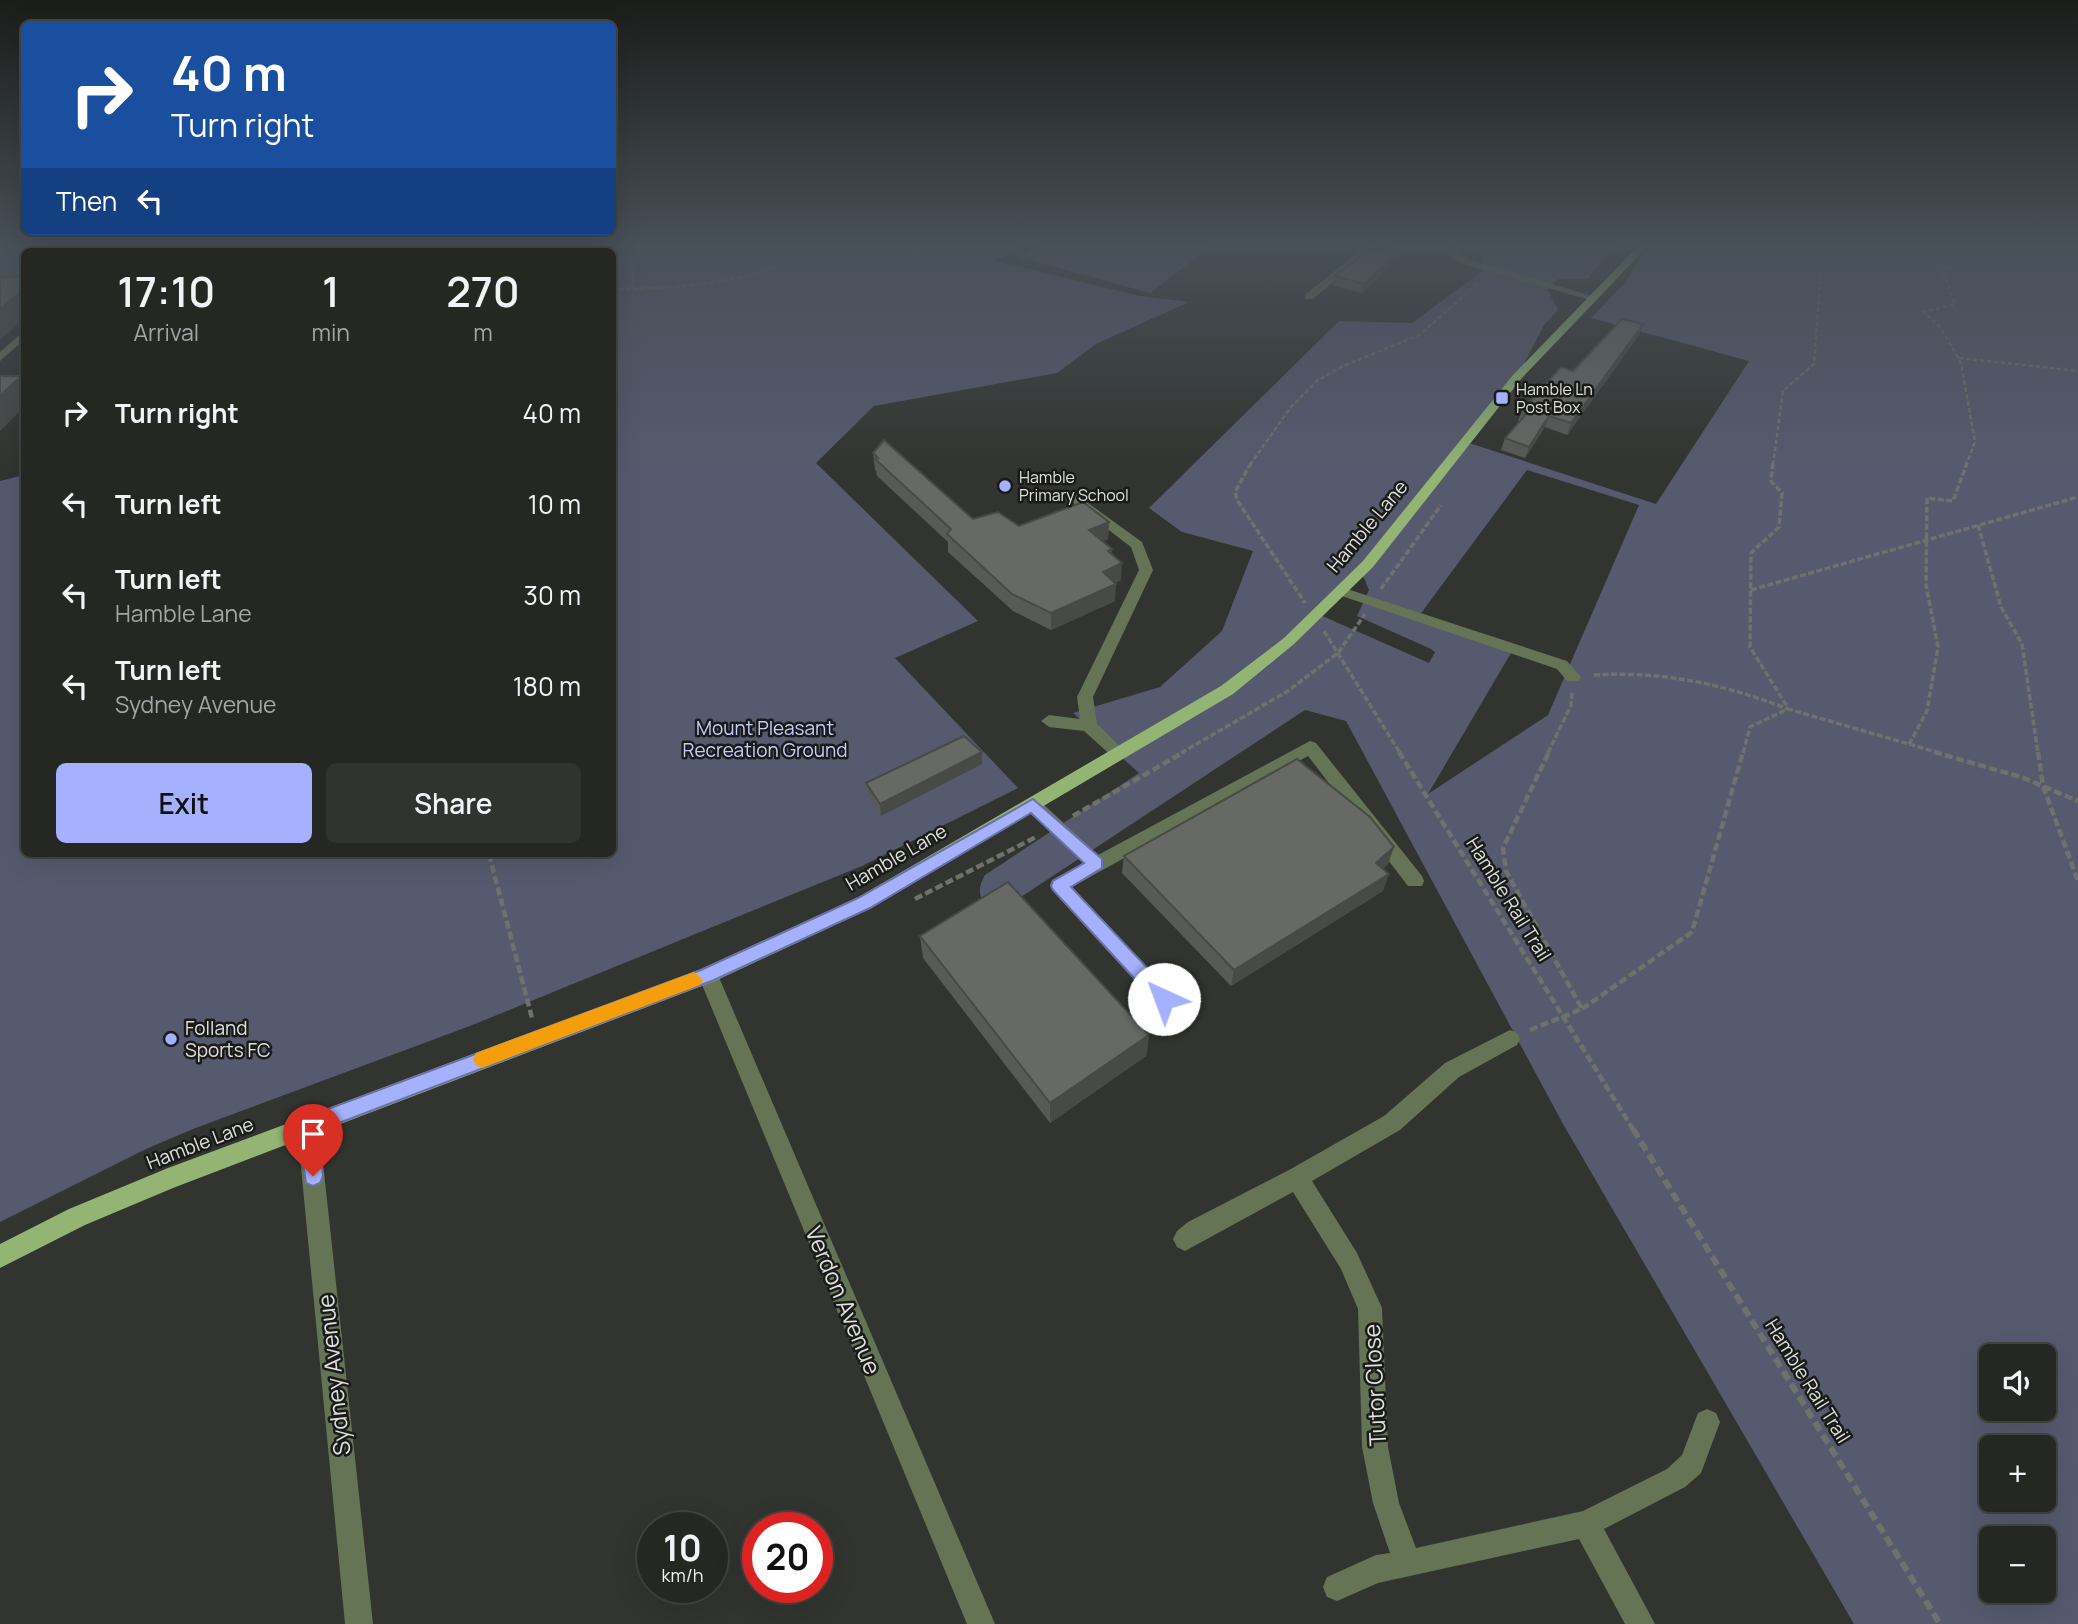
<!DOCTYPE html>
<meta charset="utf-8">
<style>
body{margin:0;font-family:Manrope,sans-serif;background:#313330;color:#f1f3f6;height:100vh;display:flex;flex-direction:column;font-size:26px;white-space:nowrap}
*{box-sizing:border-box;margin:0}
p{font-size:23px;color:#a3a5a6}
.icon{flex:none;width:38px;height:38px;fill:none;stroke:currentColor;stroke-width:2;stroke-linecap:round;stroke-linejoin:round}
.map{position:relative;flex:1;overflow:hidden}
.drawer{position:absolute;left:21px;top:248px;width:595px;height:609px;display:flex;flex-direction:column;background:#252723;border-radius:10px;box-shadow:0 7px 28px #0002,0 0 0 2px #424441}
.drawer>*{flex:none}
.hud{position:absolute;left:21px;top:21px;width:595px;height:214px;border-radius:10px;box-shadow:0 7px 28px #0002,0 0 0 2px #424441;background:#1a4fa0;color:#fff;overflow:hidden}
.fabs{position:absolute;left:1979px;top:1344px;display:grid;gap:14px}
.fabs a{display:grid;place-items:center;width:77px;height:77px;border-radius:10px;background:#252723;box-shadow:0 7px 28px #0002,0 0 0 2px #424441;font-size:35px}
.speed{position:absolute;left:637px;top:1512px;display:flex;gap:14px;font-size:35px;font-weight:700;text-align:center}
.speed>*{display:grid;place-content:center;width:91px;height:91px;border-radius:50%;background:#252723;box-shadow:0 7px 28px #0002,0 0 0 2px #424441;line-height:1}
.speed small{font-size:18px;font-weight:400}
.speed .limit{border:10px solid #d22;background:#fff;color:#111}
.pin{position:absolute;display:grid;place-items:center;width:60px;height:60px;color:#fff;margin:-72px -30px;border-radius:50% 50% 50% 0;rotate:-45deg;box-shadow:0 0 7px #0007}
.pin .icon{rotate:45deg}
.me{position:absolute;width:77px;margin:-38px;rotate:317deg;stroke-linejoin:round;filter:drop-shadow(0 0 5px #0008)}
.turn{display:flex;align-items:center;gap:24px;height:147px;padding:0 35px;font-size:32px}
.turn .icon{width:91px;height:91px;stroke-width:2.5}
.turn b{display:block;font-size:49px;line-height:60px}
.then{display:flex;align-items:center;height:66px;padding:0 35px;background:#0003;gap:14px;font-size:26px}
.eta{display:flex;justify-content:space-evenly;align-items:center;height:119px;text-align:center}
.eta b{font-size:42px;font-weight:600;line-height:49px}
.cta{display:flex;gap:14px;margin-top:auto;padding:14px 35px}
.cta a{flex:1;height:80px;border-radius:10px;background:#a5b1fc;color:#111;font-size:28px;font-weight:600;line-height:80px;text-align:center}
.cta a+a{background:#313330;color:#f1f3f6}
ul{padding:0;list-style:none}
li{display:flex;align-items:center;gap:21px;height:91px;padding:0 35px}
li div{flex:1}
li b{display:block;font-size:26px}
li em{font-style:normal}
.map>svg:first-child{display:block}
</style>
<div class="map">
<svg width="2078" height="1624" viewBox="0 0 2078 1624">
<rect width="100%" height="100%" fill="#31342f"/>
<path fill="#565a6e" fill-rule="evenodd" d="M0,244H1024L996,261L1140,296L1189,302L1096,344L1057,373L874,406L816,463L978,621L895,658L1018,788L862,866L470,1026L193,1129L146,1149L0,1222V481L24,475V854H612V252H24V294H0Z
M1040,244H1214L1150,293L1019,257Z
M1444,244H1616L1587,279H1558L1547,289L1558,310L1544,325L1517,377L1466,442L1656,504L1749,361L1591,318L1625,283L1650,244H2078V1624H1854L1563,1124L1346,721L1305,710L992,916C981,899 975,893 985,875L1139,773L1073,713L1160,687L1222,631L1253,551L1182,532L1149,508L1339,321L1412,323L1485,269L1480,252ZM1527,470L1639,505L1548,715L1428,794L1511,653L1419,616ZM1357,575L1364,578L1369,590L1357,616L1431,649L1435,652L1429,663L1318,614ZM1992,1356H2044V1409H1992ZM1992,1447H2044V1500H1992ZM1992,1538H2044V1591H1992Z"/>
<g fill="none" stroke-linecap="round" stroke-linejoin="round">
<path stroke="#535567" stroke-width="5" d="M561,244C616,254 675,260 730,244"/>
<path stroke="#6f716d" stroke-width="2.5" stroke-dasharray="4.5 2.5" stroke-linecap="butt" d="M198,244L208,252
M305,244L311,252
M896,244L929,253
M1924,244L1928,255L1942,270L1955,304L1924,312L1941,328L1961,363L1975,442L1966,465
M1491,253L1498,244
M813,256C862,264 902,266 947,244
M1942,270L2011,254L2029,244
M612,289C686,289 764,281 829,244
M632,289L634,244
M1959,358L2078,371
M1250,465L1290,408L1318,380L1341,367L1419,335L1480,282
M1773,465L1783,391L1814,364L1823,244"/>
<path stroke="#6f716d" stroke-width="3.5" stroke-dasharray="6 2.5" stroke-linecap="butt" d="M1251,463L1235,492L1237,500L1305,603
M1773,463L1771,481L1782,493L1779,527L1751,553L1750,647L1788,708
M1978,525L2001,607L2022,644L2038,753
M1381,589L1441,505
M1751,590L2078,497
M1324,631L1400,753
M1594,675C1664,671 1723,684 1788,709
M1909,744L1927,711L1938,647L1926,585L1927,498L1953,501L1967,463
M1181,753L1288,691L1338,653L1365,614
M1548,753L1571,705L1572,693
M1743,753L1750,727L1788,709L1940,753"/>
<path stroke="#6f716d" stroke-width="4.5" stroke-dasharray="8 3.5" stroke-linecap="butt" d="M1399,752L1634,1131
M1934,752L2021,777L2078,801
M2038,752L2043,786L2078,881
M1073,816L1184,752
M489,854L532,1018
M915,899L1038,836
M1582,1009L1692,932L1743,752
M1530,1030L1582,1009L1506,871L1503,848L1549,752"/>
<path stroke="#6f716d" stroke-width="6" stroke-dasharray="10 5" stroke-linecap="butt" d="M1633,1129L1940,1624"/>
<path fill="#647455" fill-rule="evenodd" d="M1368,244H1379L1313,299H1305V295Z
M1388,244H1448L1468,259L1599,298L1590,300L1460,263L1443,251L1393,247Z
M24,331V340L0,361V352Z
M1077,495L1142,542L1153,570L1093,697L1097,724L1128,754L1120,760L1114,758L1084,731L1049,727L1041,721L1049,715L1080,719L1077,697L1139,570L1131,547L1072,502L1070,499Z
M1341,587L1567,661L1581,677L1579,681H1567L1557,669L1336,594V588Z
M1310,741L1316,743L1422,876L1424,881L1422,886H1408L1308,756L1072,887L1171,993L1174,999L1171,1005L1164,1008L1157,1005L1052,890L1050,885L1052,880L1083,863L1027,810L1024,805L1027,800H1039L1098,855Z
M708,967L715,969L718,975L995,1624H967L698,975L701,969Z
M1510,1030L1517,1033L1520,1039L1517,1045L1459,1077L1400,1130L1312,1181L1357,1253L1382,1308L1388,1447L1399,1503L1416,1548L1583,1511L1667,1469L1682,1455L1698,1413L1707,1409L1716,1413L1720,1422L1701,1473L1685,1487L1604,1529L1655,1624H1625L1579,1539L1378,1583L1337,1601L1327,1597L1323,1587L1327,1577L1376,1555L1390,1553L1373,1503L1362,1447L1358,1309L1341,1269L1293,1192L1185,1251L1177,1247L1173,1239L1177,1231L1188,1222L1289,1170L1384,1116L1445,1063Z
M308,1116L316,1119L319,1126L373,1624H345L297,1126L300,1119Z"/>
<path fill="#94b474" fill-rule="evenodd" d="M1640,244H1650L1521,379L1373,567L1294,644L1233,694L871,908L715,981L173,1188L85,1225L0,1268V1244L69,1209L168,1168L701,969L857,898L1221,686L1284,638L1363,561L1513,375Z"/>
</g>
<path fill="#585a56" d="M1392,265L1362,293L1333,286L1335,276Z
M1643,324L1639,335L1567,435L1545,427L1525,458L1501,450L1505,438L1520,422L1518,421L1522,410L1573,371Z
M873,453L973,519L1019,526L1109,522L1108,539L1103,541L1112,549L1111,554L1121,580L1115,583V601L1051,630L1013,611L948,552V542L877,476L876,471L875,470Z
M982,764L881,816L868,795L866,783Z
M1394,847L1388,864L1383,869V891L1231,986L1122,873L1124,856Z
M920,936L1149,1035L1146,1056L1050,1123L923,958Z"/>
<path fill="#474a46" d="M1394,256L1392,265L1362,293L1364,284Z
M24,289V319L0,340V309Z
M1643,324L1639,335L1567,435L1571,423Z
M21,376L24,380V407L0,431V396Z
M1549,416L1545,427L1525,458L1529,447Z
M1109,522L1108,539L1089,547V530Z
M1122,563L1121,580L1102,589L1103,572Z
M1116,584L1115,601L1051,630V613Z
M982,752V764L881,816L880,804Z
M1394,847L1388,864L1370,880L1376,863Z
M1389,874L1383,891L1231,986L1234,970Z
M1149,1035L1146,1056L1050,1123V1103Z"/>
<path fill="#666964" stroke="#474a46" stroke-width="2" d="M1369,250L1394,256L1364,284L1335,276L1359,257Z
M24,276V289L0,309V277Z
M1622,319L1643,324L1571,423L1549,416L1529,447L1505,438L1528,412L1522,410L1561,367L1573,371Z
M0,376H21L0,396Z
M884,440L973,519L998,512L1019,526L1083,502L1109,522L1089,530L1112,549L1108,551L1122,563L1103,572L1116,584L1051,613L1012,594L947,534L951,529L875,459L878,458L873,453Z
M964,736L982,752L880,804L866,783Z
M1297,759L1370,817L1394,847L1376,863L1389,874L1234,970L1124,856Z
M1008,882L1149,1035L1050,1103L920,936Z"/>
<linearGradient id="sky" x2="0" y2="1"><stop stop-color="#1b1d1a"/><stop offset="0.52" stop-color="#485058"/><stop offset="1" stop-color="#485058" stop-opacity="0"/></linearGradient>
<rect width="2078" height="471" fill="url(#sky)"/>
<path fill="#a5b1fc" stroke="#6b73a4" stroke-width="2" d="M1033,799L1102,859V868L1071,887L1171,993L1174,999L1171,1004H1158L1053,890L1051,886L1053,881L1084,863L1031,813L870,908L714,980L318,1131L323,1176L320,1183L313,1186L306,1183L298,1126L301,1119L701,970L858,898Z"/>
<path fill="#f59e0b" d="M694,972L703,980L700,985L482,1068L476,1065L473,1059L476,1053Z"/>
<g fill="#a5b1fc" stroke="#1a1b19" stroke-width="2.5">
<rect x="1495" y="391" width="14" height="14" rx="3.5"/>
<circle cx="1005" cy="486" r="7"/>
<circle cx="171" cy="1039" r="7"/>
</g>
<g text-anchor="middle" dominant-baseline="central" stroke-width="5" stroke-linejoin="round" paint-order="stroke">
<g font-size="16" fill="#dee0dd" stroke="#1a1b19" text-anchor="start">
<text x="1516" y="389">Hamble Ln<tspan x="1516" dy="18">Post Box</tspan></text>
<text x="1019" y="477">Hamble<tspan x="1019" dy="18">Primary School</tspan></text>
</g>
<g font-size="19" fill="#dee0dd" stroke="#1a1b19">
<text transform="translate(1367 526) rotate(-50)">Hamble Lane</text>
<text transform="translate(896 857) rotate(-30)">Hamble Lane</text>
<text transform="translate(1509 899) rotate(58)">Hamble Rail Trail</text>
<text transform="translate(200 1143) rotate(-21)">Hamble Lane</text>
<text transform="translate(1808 1381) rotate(58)">Hamble Rail Trail</text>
</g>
<g font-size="19" fill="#c4ccfb" stroke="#1a1b19">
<text x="765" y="728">Mount Pleasant<tspan x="765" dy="22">Recreation Ground</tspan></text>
</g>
<g font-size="19" fill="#dee0dd" stroke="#1a1b19" text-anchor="start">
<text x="185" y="1028">Folland<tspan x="185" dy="22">Sports FC</tspan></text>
</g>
<g font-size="23" fill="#dee0dd" stroke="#1a1b19">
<text transform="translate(844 1300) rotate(67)">Verdon Avenue</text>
<text transform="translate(333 1375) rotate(-96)">Sydney Avenue</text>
<text transform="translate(1374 1385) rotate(-93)">Tutor Close</text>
</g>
</g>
</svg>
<div class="fabs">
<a><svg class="icon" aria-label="sound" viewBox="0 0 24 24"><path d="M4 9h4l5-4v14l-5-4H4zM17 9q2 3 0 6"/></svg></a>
<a>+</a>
<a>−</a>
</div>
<div class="speed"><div>10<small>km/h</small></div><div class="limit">20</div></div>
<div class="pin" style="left:313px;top:1176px;background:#d93025"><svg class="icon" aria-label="arrive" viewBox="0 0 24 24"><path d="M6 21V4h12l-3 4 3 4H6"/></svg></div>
<svg class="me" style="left:1164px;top:999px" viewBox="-20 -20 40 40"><circle r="19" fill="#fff"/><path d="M0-13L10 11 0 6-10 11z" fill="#a5b1fc"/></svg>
<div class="hud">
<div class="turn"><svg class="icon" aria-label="right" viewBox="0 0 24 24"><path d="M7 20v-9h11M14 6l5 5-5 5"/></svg><div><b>40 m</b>Turn right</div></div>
<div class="then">Then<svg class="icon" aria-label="left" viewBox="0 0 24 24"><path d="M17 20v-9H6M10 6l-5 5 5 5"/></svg></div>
</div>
<section class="drawer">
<div class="eta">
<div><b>17:10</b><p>Arrival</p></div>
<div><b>1</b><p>min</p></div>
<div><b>270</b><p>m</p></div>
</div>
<ul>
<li><svg class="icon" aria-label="right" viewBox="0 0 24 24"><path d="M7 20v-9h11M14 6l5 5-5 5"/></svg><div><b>Turn right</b></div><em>40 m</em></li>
<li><svg class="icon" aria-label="left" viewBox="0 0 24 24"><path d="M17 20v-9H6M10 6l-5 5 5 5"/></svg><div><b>Turn left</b></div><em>10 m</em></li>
<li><svg class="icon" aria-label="left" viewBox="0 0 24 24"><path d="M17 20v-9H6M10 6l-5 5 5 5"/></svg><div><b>Turn left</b><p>Hamble Lane</p></div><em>30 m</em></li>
<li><svg class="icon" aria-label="left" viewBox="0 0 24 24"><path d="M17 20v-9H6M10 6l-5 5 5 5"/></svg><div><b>Turn left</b><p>Sydney Avenue</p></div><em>180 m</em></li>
</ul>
<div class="cta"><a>Exit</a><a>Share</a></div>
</section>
</div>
